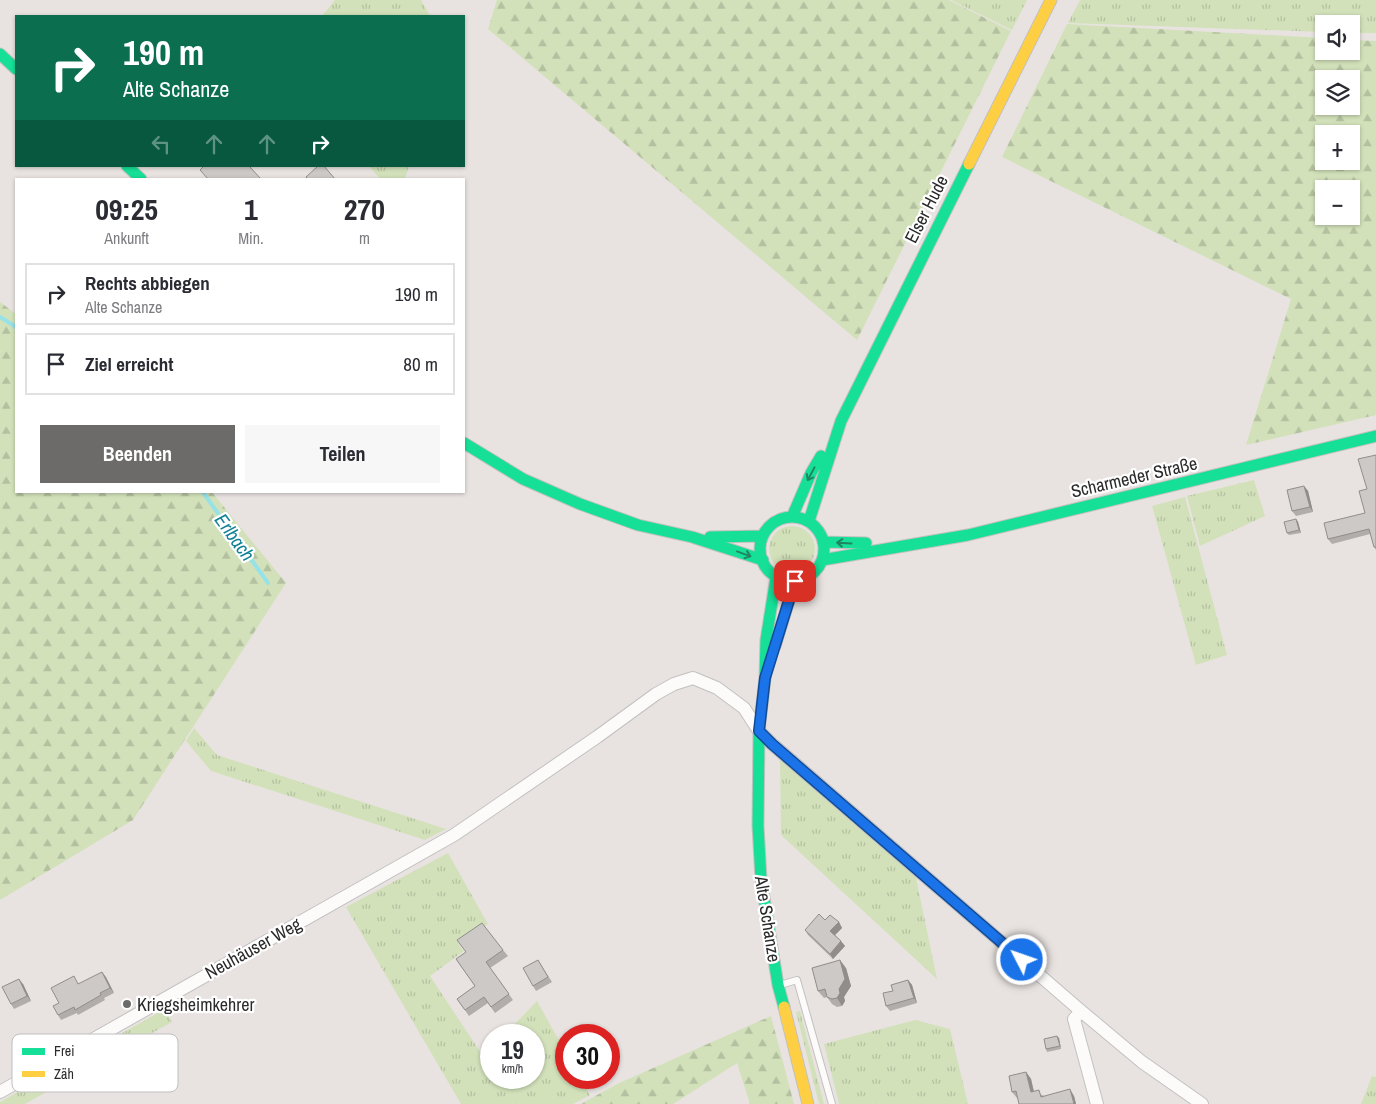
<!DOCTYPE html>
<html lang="de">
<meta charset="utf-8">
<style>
body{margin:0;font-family:"Archivo Narrow",sans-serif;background:#f7f7f7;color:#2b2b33;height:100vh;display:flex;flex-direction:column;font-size:19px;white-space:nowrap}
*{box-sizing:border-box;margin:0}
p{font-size:16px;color:#7c7c81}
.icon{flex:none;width:28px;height:28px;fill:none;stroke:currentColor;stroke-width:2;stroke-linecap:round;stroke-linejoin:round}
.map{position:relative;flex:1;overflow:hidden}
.sheet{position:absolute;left:15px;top:178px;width:450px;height:315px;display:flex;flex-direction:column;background:#fff;border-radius:0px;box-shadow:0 1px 4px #0004}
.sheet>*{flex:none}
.guide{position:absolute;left:15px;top:15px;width:450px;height:152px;border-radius:0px;box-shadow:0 1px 4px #0004;background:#0b6e4f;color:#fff;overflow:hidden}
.controls{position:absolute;left:1315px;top:15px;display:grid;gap:10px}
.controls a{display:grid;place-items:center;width:45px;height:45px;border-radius:0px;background:#fff;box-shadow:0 1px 4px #0004;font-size:25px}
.speed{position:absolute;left:480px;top:1024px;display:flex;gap:10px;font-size:25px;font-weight:700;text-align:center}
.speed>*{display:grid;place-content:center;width:65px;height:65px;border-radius:50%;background:#fff;box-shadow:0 1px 4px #0004;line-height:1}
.speed small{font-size:12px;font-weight:400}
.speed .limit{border:8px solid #d22;background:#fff;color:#111}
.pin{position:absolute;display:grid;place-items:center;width:42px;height:42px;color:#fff;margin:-21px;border-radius:10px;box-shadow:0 2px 8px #0006}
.me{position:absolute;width:55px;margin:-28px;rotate:311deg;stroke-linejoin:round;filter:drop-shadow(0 0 4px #0008)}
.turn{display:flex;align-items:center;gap:18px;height:105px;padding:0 25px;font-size:22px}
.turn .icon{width:65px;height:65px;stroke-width:2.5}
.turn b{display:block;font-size:35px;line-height:42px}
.lanes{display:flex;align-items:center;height:48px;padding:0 25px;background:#0003;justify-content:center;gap:25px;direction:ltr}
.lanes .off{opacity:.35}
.eta{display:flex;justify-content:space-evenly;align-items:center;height:85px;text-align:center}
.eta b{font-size:30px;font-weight:800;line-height:35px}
.button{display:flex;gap:10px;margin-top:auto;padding:10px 25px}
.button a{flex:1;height:58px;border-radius:0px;background:#6c6b6a;color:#fff;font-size:20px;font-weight:800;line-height:58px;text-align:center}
.button a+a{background:#f7f7f7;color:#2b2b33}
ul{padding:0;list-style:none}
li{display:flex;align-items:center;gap:15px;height:62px;margin:0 10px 8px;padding:0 15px;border:2px solid #e1e1e2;border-radius:0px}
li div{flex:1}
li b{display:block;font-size:19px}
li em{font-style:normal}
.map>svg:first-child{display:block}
</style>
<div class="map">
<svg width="1376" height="1104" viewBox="0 0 1376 1104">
<defs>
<pattern id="grass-tufts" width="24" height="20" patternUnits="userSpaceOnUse" patternTransform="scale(1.25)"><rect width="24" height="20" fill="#d2e1ba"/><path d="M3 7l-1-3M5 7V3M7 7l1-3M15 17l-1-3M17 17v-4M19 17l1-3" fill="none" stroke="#b4c1a0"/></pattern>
<pattern id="forest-firs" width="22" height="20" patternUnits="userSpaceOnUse" patternTransform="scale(1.25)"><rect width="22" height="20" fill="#d2e1ba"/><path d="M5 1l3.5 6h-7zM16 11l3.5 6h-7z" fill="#b4c1a0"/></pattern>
</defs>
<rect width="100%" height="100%" fill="#e8e3e0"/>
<path fill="url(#grass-tufts)" d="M335,0H421L430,16H322Z
M951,0H1027L1012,30Z
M1080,0H1376V33H1351V24H1324V32L1068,23Z
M369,166H409L405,179H380Z
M1254,480L1265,516L1200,546L1187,496Z
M1185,497L1227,655L1196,665L1152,506Z
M769 549a23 23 0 1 1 46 0a23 23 0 1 1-46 0Z
M194,728L217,755L446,829L425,840L211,771L186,741Z
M780,759L915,873L937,979L781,835Z
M448,853L488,924L459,945L464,951L430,976L483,1056L491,1049V1078H534V1035H504L537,1001L566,1053V1078H580L590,1095L573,1104H461L346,907Z
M165,1009L172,1022L25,1104H0V1102Z
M800,1011L824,1104H819L796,1012Z
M915,1020L950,1029L968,1104H839L824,1044Z
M1372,1076L1376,1077V1104H1361Z"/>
<path fill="url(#forest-firs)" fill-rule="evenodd" d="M497,0H949L1011,31L857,340L488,29Z
M1067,24L1324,38V51H1351V40L1376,41V415L1246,445L1291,299L1002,157ZM1324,79H1351V106H1324ZM1324,134H1351V161H1324ZM1324,189H1351V216H1324Z
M0,302L16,314V491H211L286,583L133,820L0,900Z
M771,1016L794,1104H750L737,1063L673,1104H581L617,1084Z"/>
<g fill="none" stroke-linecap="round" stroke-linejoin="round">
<path stroke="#96e2e7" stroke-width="4" d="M0,317L16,327
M202,491L268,583"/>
<defs>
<path id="lane" d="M780,985L797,980L832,1104"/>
<path id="street" d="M1081,1011L1074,1019L1097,1104
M0,1092L454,835L597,737L656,694L674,684L693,678L717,688L744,708L759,731L771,743L1081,1011L1142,1062L1202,1104"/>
<path id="fast" d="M0,54L16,69
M127,166L141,179
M464,443L523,479L580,504L638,525L692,537L763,560
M792,517L811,473L821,456
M760 549a32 32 0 1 1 64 0a32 32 0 1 1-64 0Z
M809,521L841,421L969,164
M710,537L763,536
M823,542L866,543
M822,560L968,535L1376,436
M776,577L766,640L765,678L759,731L758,826L761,879L778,985L784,1007
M775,646L795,581"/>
<path id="slow" d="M969,164L1051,0
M784,1007L808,1104"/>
</defs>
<use href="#lane" stroke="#c2c1c1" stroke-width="8"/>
<use href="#street" stroke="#c2c1c1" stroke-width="14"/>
<use href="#fast" stroke="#c2c1c1" stroke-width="13"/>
<use href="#slow" stroke="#c2c1c1" stroke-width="13"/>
<use href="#lane" stroke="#fcfbfa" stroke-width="6"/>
<use href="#street" stroke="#fcfbfa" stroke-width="12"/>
<use href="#fast" stroke="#16e098" stroke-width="11"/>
<use href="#slow" stroke="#ffcf43" stroke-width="11"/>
</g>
<path fill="#b0adab" d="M1376,455V550L1374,547L1370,534L1332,544L1328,539L1365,513L1367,489Z
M1304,486L1308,491L1313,512L1296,516L1292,511Z
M1296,519L1298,522L1301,533L1289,535L1287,533Z
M825,920L839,922L842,928L835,935L845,946L833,959L808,935L805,930Z
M503,950L508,956L490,968L513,1000L495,1013L488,1003L469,1016L457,999L475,986L456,959Z
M538,960L552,982L536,991L533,986Z
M846,968L851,986L844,997L845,1001L842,1006L837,1007L832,1004L827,997L824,998L818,991Z
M102,972L114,993L104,998L105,1000L78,1015L77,1013L61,1020L58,1015L59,1003Z
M908,980L912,985L917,1003L890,1011L886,1006L893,991Z
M23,984L31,1001L14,1009L11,1004Z
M1059,1038L1061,1049L1047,1052L1046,1049Z
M1026,1072L1031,1079L1034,1091L1044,1096H1074L1076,1104H1019L1018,1098H1017L1012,1092Z"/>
<path fill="#908d8b" d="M1304,486L1308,491L1313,512L1310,507Z
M1296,519L1298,522L1301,533L1299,530Z
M839,922L842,928L834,936L830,931Z
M841,941L845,946L833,959L830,954Z
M840,960L846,968L851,986L844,997L845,1001L842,1006L837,998L839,989Z
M102,972L106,977L114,993L110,988Z
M19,979L23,984L31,1001L27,996Z
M908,980L912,985L917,1003L914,998Z
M1057,1036L1059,1038L1061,1049L1060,1046Z
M1026,1072L1031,1079L1035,1098L1031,1092Z
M1070,1089L1074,1096L1076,1104H1074Z"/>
<path fill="#cdc9c7" stroke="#908d8b" d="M204,166H249L261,179H208L200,170Z
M318,166H324L335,179H308L306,177Z
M1376,455V547H1374L1369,529L1328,539L1324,523L1365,513L1359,491L1367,489L1358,459Z
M1304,486L1310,507L1292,511L1287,490Z
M1296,519L1299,530L1287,533L1284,522Z
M819,914L825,920L830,915L839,922L830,931L841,941L830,954L805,930Z
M482,923L503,950L486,962L509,994L491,1007L484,997L465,1010L457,999L475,986L456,959L466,952L457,940Z
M538,960L548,977L533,986L523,968Z
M840,960L845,979L839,989L840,993L837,998L832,999L827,997L825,989L818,991L812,968Z
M102,972L110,988L100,993L101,995L75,1010L74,1007L58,1015L53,1006L59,1003L51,988L74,976L78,984Z
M19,979L27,996L11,1004L2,987Z
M908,980L914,998L886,1006L883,993L893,991L891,985Z
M1057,1036L1060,1046L1046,1049L1044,1039Z
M1026,1072L1031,1092L1039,1090L1041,1097L1070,1089L1074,1104H1019L1016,1091L1012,1092L1009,1076Z"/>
<defs><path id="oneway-shaft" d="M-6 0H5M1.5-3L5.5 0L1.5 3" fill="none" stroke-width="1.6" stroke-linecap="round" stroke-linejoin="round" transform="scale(1.25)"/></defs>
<g stroke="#208561">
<use href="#oneway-shaft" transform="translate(811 474) rotate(118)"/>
<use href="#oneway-shaft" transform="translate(844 543) rotate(-177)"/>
<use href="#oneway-shaft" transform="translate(744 554) rotate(20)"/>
</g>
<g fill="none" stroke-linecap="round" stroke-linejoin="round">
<defs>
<path id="route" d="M795,581L765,678L759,731L772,744L1022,960"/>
</defs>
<use href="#route" stroke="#114b97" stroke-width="12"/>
<use href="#route" stroke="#1a73e8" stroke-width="9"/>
</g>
<circle fill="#6c6b6a" stroke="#fff" stroke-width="2" cx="127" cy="1004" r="5"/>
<g text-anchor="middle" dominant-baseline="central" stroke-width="4.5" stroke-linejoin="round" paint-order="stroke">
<g font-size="18" fill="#2a2a2a" stroke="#fff">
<text transform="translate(926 209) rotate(-63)">Elser Hude</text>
<text transform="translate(1134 477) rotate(-13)">Scharmeder Straße</text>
<text transform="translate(768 919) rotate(81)">Alte Schanze</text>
<text transform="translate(253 948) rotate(-29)">Neuhäuser Weg</text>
</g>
<g font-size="18" fill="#2a2a2a" stroke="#fff" text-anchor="start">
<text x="137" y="1004">Kriegsheimkehrer</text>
</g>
<g font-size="19" font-style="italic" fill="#128296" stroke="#fff">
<text transform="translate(235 537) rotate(54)">Erlbach</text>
</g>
</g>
<rect x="12" y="1034" width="166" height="58" rx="8" fill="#fff" stroke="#bfbfbf" stroke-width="1"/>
<rect x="22" y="1048" width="23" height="7" fill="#16e098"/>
<rect x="22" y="1071" width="23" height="6" fill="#ffcf43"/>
<g font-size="14" fill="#2a2a2a">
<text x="54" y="1056">Frei</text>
<text x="54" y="1079">Zäh</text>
</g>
</svg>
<div class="controls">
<a><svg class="icon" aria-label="sound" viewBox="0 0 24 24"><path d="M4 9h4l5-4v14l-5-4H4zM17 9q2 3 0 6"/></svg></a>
<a><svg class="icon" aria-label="layers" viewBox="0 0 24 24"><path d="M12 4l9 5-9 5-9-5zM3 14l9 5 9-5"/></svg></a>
<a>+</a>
<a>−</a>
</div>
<div class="speed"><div>19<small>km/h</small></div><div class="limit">30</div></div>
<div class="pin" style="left:795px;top:581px;background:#d93025"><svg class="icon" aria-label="arrive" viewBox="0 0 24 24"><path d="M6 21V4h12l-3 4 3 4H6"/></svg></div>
<svg class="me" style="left:1022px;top:960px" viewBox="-20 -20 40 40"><circle r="17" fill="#1a73e8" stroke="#fff" stroke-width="3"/><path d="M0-11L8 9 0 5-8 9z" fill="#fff"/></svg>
<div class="guide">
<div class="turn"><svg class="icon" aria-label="right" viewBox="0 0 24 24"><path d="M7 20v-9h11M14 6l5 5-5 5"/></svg><div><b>190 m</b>Alte Schanze</div></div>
<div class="lanes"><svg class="icon off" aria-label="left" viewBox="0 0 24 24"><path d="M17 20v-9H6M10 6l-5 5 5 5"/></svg><svg class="icon off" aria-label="ahead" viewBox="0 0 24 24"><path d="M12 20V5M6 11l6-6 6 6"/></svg><svg class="icon off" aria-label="ahead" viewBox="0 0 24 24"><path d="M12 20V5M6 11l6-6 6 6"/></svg><svg class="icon" aria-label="right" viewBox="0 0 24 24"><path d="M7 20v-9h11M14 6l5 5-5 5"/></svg></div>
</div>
<section class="sheet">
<div class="eta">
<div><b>09:25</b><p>Ankunft</p></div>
<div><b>1</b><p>Min.</p></div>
<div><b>270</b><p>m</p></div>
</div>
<ul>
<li><svg class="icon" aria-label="right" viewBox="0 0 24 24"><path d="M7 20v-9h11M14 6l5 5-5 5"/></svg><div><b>Rechts abbiegen</b><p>Alte Schanze</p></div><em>190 m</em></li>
<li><svg class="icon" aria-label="arrive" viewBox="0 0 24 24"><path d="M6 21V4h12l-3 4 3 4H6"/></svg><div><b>Ziel erreicht</b></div><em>80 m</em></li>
</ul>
<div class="button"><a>Beenden</a><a>Teilen</a></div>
</section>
</div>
